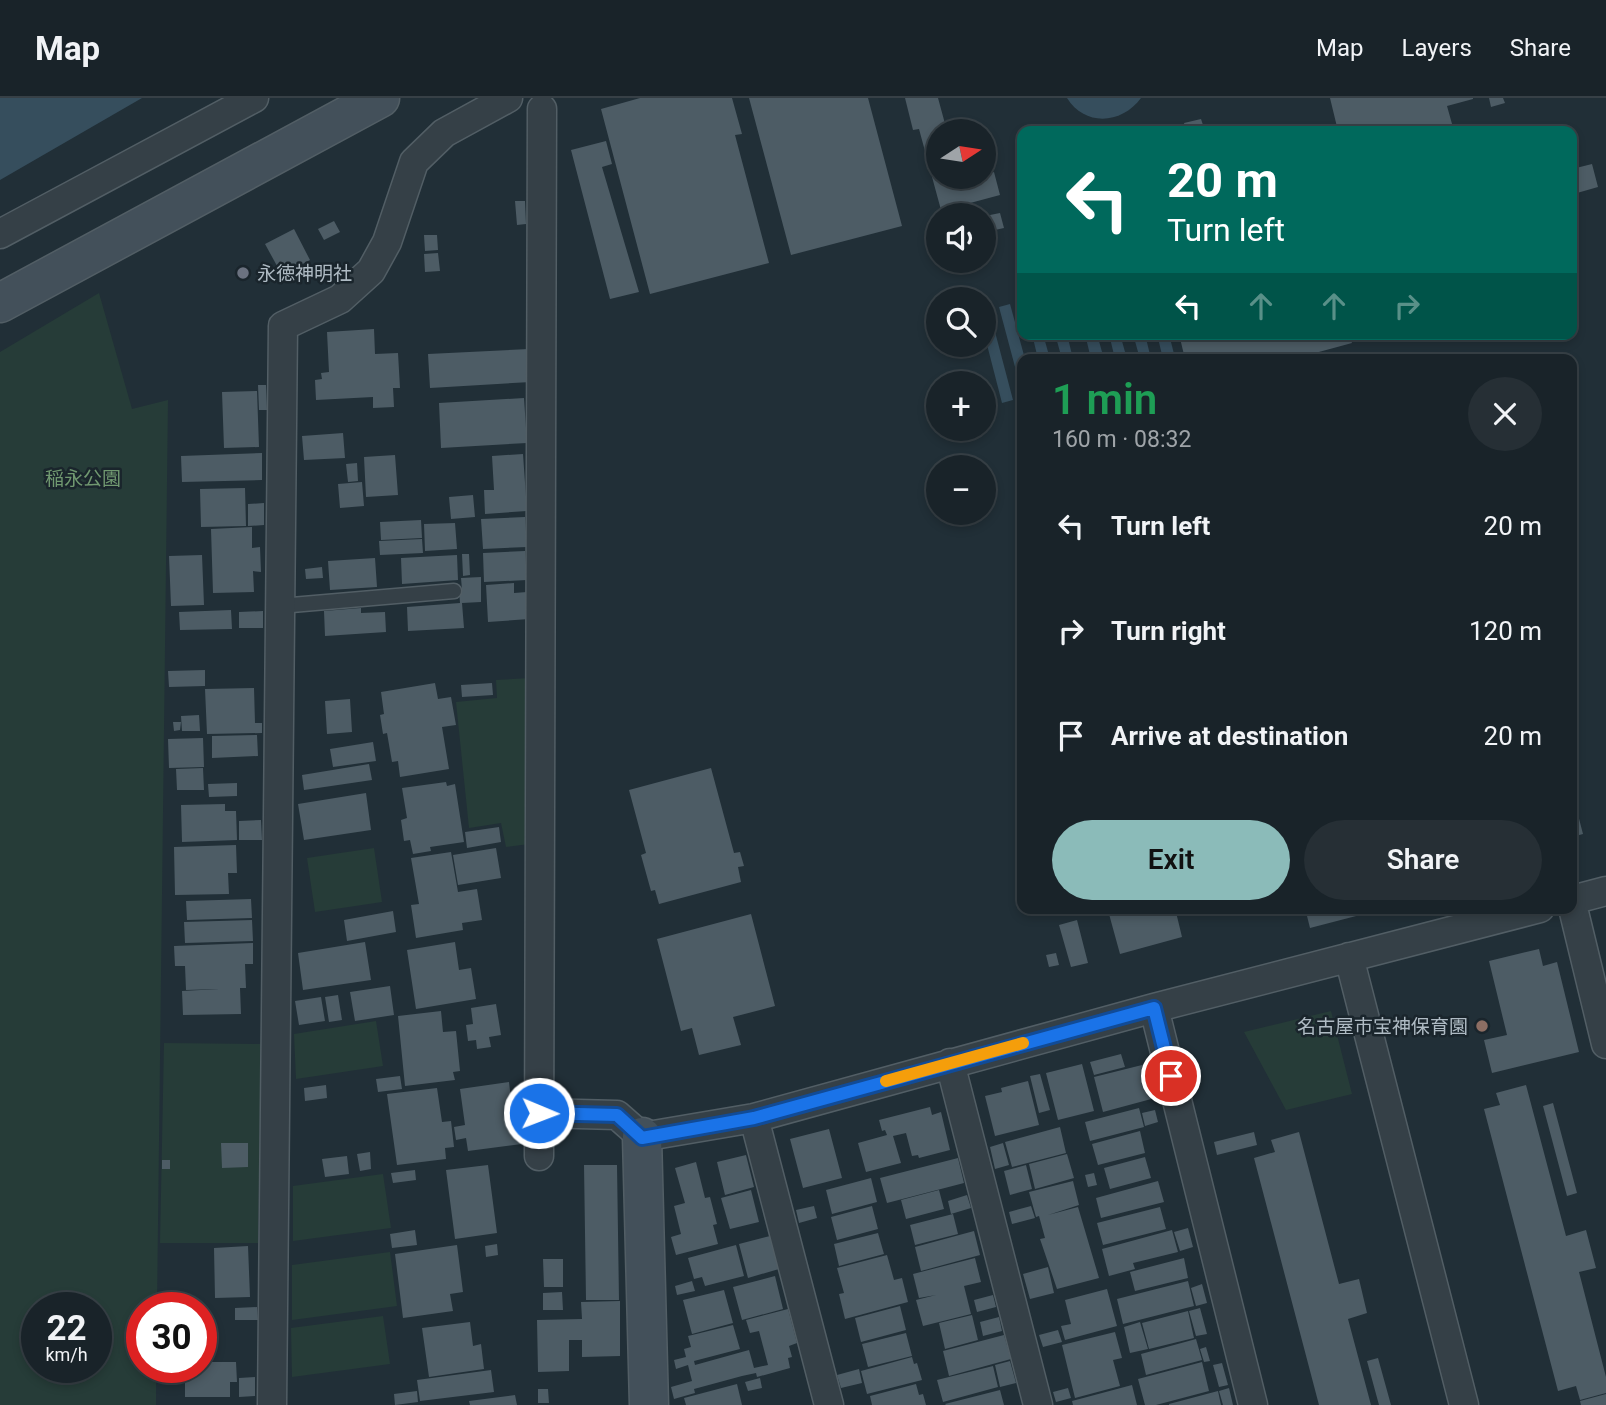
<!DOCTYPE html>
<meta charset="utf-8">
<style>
body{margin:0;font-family:Roboto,"Noto Sans JP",sans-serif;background:#262f35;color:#f1f3f6;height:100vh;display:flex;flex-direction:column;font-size:26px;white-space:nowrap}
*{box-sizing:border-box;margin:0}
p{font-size:23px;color:#9fa4a8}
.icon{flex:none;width:38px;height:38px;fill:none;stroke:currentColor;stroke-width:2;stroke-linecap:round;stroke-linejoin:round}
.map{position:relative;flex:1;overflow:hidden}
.drawer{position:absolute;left:1017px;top:256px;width:560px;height:560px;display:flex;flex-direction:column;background:#192329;border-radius:14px;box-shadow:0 4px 10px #0003,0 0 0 2px #374046}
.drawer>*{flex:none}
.top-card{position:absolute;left:1017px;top:28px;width:560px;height:214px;border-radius:14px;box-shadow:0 4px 10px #0003,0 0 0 2px #374046;background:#00695c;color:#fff;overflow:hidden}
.needle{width:46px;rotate:78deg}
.buttons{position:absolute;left:926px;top:21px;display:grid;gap:14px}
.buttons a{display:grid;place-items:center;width:70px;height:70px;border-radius:50%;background:#192329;box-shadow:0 4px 10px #0003,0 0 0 2px #374046;font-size:35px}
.speed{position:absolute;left:21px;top:1194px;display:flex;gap:14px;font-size:35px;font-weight:700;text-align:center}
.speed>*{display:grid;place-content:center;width:91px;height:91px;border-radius:50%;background:#192329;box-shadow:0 4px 10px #0003,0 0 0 2px #374046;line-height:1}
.speed small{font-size:18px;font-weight:400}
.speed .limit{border:10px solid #d22;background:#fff;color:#111}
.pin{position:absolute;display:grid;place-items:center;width:60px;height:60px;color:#fff;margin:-30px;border:4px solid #fff;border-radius:50%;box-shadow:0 2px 7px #0007}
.me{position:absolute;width:77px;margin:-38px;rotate:91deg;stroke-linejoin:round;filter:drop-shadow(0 0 5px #0008)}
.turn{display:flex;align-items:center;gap:24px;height:147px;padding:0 35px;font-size:32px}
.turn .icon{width:91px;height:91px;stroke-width:2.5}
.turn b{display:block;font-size:49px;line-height:60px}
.lanes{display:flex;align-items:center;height:66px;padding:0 35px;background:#0003;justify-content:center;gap:35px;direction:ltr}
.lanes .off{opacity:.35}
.round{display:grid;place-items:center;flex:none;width:74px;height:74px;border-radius:37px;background:#262f35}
.overview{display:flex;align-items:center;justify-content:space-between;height:119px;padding:0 35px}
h1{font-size:42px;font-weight:600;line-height:52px;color:#1e9e55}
.cta{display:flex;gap:14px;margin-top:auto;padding:14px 35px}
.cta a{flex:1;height:80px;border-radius:42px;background:#8bbbb9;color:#111;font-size:28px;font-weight:600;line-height:80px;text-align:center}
.cta a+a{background:#262f35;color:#f1f3f6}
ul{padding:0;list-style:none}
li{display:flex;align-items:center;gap:21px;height:105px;padding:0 35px}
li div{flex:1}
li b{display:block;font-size:26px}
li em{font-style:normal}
header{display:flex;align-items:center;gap:42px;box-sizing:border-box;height:98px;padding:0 35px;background:#192329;border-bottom:2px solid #374046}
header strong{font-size:33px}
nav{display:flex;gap:38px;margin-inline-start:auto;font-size:24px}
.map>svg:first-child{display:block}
</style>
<header>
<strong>Map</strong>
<nav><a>Map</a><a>Layers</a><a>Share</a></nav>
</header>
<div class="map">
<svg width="1606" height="1307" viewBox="0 0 1606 1307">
<rect width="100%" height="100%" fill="#212f37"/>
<path fill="#263c38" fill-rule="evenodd" d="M99,195L132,311L168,302L157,1209H142V1269H156V1307H0V254ZM37,1209H96V1269H37Z
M531,580L529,746L506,749L501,725L469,730L456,604L497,600L496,582Z
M374,750L382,804L315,814L307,760Z
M1331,913L1352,996L1286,1012L1244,934Z
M376,923L383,968L296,981L294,936Z
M164,945L261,946L258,1145H160Z
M383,1076L391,1130L293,1143V1088Z
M390,1154L397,1208L292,1222V1167Z
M383,1218L390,1266L292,1279L291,1230Z"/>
<path fill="#364e5d" d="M0,0H142L0,82Z
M1067,0H1141C1122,26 1085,29 1067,0Z
M1010,206L1025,261H1022V295L999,209Z
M989,211L1013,302L1002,305L984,235V212Z
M1032,236H1043L1050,261H1038Z
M1055,236H1067L1073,261H1062Z
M1085,236H1097L1104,261H1091Z
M1109,236H1120L1127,261H1115Z
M1133,236H1145L1151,261H1140Z
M1157,236H1169L1175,260L1163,261Z"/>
<path fill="#4d5c65" d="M640,0H732L742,36L735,37L769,165L650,196L601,11Z
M749,0H868L902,128L791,157Z
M905,0H938L947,33H938V79H984V66L987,76L994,74L1000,97L959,108L961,117H947L946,111L941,112L919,31L913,32Z
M1330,0H1473V1L1447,8L1454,33H1338Z
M1489,0H1503L1505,5L1491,9Z
M1201,21L1205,33H1186L1184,25Z
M1166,26L1168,33H1142L1141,32Z
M606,43L612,66L602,69L639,194L610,201L571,52Z
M1592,66L1598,89L1577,95L1572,71Z
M515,103H525L526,126L517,127Z
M1000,115L1004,130L995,132L990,117Z
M334,123L340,134L324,142L318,131Z
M294,131L310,162L282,177L265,146Z
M424,137H437L438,152L425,153Z
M438,155L440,173L425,174L424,156Z
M374,231L375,256L398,255L400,290H393L394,309L373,310V299L316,302L315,282L322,281L321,275L329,274L327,234Z
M1179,236H1349L1352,245L1293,261H1185Z
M529,251L531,284L430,290L428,256Z
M258,287H266L267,312H259Z
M257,293L259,349L224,350L222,294Z
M524,300L527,345L441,350L439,305Z
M343,335L345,360L304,362L302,338Z
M262,355V382L182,384L181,358Z
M523,356L527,413L485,416L484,392H494L492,358Z
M395,357L398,397L366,399L364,359Z
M357,365L358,383L348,384L346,366Z
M362,384L364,408L340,410L338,386Z
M245,390L246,428L201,429L200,391Z
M473,397L475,419L451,421L449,399Z
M264,405V427L248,428V406Z
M525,419L527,449L483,451L481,421Z
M421,422L422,440L381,442L380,424Z
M455,425L457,451L425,453L424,426Z
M252,429V450L260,449L261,474L253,473L254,494L213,495L211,431Z
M422,441L423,455L380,457L379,443Z
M525,453L527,482L484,484L483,455Z
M462,456H469L470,477L463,478Z
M202,457L204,507L171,508L169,458Z
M457,457L458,482L402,486L401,460Z
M375,460L377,489L330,492L328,463Z
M322,469L323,480L306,481L305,471Z
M481,479V504L462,505L464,530L408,533L407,509L460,505L459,492H462L461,480Z
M514,485V495L527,494L529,521L488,524L486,487Z
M361,510V515L385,514L386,534L325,538L324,513Z
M231,512L232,531L180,532L179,514Z
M263,513V530H239V514Z
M205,572V588L169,589L168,573Z
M435,585L438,601L451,599L456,627L442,629L449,671L400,679L398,663L392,664L387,635L383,636L380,617L384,616L381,594Z
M492,585L493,597L462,599L461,587Z
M254,590L255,625H262V635L207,636L205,591Z
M350,601L352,634L327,636L325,603Z
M199,617L200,633H182L181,618Z
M173,624H181L180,632L174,633Z
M257,637L258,658L212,660V638Z
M203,640L204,669L169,670L168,641Z
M373,644L376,663L333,669L330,651Z
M369,666L372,682L304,692L302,677Z
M203,670L204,692H177L176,671Z
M711,670L734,755L740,754L744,768L738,769L741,784L659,806L655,792L651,793L641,757L646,755L629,692Z
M446,684L447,688L455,686L464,744L430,749L431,753L413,756L410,742L404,743L401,722L407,720L402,690Z
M237,685V698L209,699L208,686Z
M366,695L371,732L304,742L298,706Z
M225,706V713H236L237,742L182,744L181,707Z
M1576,709L1583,736L1572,739V710Z
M261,722L262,742H239V723Z
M499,729L501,744L467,750L465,734Z
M236,747L237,775H228L229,796L175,797L174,749Z
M496,750L501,780L458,787L453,757Z
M451,754L458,794L477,791L482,822L462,825L463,832L416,840L411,807L419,806L411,760Z
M251,801L252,820L187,822L186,803Z
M1056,810H1075V811L1058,816Z
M1129,810H1175L1182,839L1120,856L1109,816Z
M1305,810H1358L1360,817L1310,830Z
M393,813L396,834L347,843L344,822Z
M751,816L775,908L733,919L741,947L699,957L692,930L681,933L657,841Z
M252,822L253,843L185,845L184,824Z
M1077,822L1088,865L1071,869L1059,827Z
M365,844L371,882L303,892L298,855Z
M455,844L459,872L471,870L476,901L416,911L407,852Z
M253,845V866H245L246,890H240L241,916L183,917L182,893L219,891L186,892L185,868H175L174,848Z
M1539,851L1543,868L1557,864L1579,954L1492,975L1484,942L1507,937L1489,863Z
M1056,855L1059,867L1049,869L1046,857Z
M390,888L394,917L355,923L350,894Z
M338,897L342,922L329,924L325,899Z
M321,899L325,923L299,927L295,903Z
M496,906L501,937L489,939L491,949L477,951L476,942L468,943L466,927L473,926L471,910Z
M441,913L443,934L456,933L460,973L453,974L455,982L405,988L398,918Z
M1121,956L1125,969L1094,977L1090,964Z
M1082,966L1094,1013L1058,1022L1046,975Z
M1146,966L1155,1000L1103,1014L1094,979Z
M1040,976L1050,1012L1039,1015L1030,978Z
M400,978L402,991L378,994L376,981Z
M1028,983L1039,1027L995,1038L985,998L1002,994L1001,990Z
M509,984L512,1010L517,1009L522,1046L468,1053L466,1040L456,1042L454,1029L465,1027L460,991Z
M326,987L327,1000L305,1003L304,990Z
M1526,987L1566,1138L1586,1132L1596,1170L1579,1174L1606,1279V1295L1580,1302L1576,1288L1558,1293L1484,1011L1500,1007L1496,995Z
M437,990L442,1024L451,1023L454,1049L445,1050L446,1061L397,1067L387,996Z
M1553,1005L1577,1095L1567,1098L1543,1008Z
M930,1009L932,1017L941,1014L950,1052L919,1060L918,1057L912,1058L906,1035L893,1038L901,1065L866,1074L858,1045L887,1037L885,1032L882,1033L879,1022Z
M1139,1010L1144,1029L1090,1043L1085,1024Z
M1155,1012L1158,1024L1145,1028L1142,1015Z
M1060,1029L1066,1055L1012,1069L1005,1044Z
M829,1031L842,1080L803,1090L790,1041Z
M1140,1033L1145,1055L1098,1067L1092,1046Z
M1254,1034L1257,1047L1217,1057L1214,1044Z
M1299,1034L1339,1186L1359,1181L1367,1215L1348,1221L1371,1307H1319L1254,1060L1275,1054L1271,1042Z
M221,1045H248V1069L222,1070Z
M1003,1045L1009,1067L995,1071L990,1049Z
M370,1054L371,1071L360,1073L357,1056Z
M1067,1056L1074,1080L1035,1091L1029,1066Z
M746,1057L754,1089L725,1097L717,1064Z
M347,1058L349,1076L325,1079L322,1061Z
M1145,1059L1151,1080L1110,1091L1104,1070Z
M958,1060L964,1085L887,1105L880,1080Z
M162,1062H170V1071H162Z
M696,1064L705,1100L710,1099L717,1126L713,1127L718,1146L676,1157L671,1139L681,1136L674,1108L685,1105L675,1070Z
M488,1067L497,1135L455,1141L446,1072Z
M584,1067H617L619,1202H586Z
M1026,1067L1032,1091L1010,1097L1004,1073Z
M415,1072L416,1082L393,1085L391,1075Z
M1094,1075L1097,1087L1088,1089L1085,1077Z
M871,1080L877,1104L832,1116L826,1092Z
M1073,1083L1079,1107L1048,1117L1078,1109L1099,1180L1057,1191L1040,1141L1045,1140L1039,1118L1036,1119L1029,1094Z
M1158,1083L1164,1104L1101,1120L1096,1100Z
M751,1092L759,1124L730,1131L721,1100Z
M939,1092L944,1111L906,1121L901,1102Z
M967,1097L971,1110L951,1116L948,1103Z
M814,1108L817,1120L799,1125L796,1112Z
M872,1108L878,1131L837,1142L831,1119Z
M1031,1108L1035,1120L1012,1126L1009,1114Z
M1160,1109L1166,1131L1103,1147L1097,1125Z
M953,1116L958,1136L915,1147L910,1127Z
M1188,1130L1193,1149L1180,1153L1174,1134Z
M415,1132L417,1147L392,1150L390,1136Z
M1172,1132L1178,1154L1133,1165L1135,1171L1109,1178L1102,1151Z
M974,1133L980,1157L921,1173L915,1149Z
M878,1135L884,1156L839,1168L834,1146Z
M770,1138L779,1171L748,1180L739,1146Z
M497,1146L498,1157L486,1159L485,1148Z
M457,1147L463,1194L450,1196L453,1213L403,1220L395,1156Z
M736,1147L744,1178L705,1188L702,1179L694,1181L688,1160Z
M248,1148L250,1199L215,1200L214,1150Z
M887,1157L894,1182L902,1180L908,1204L845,1221L839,1196L844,1195L837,1170Z
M975,1160L981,1184L964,1188L971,1216L923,1228L916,1202L936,1197L919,1200L913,1176Z
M1184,1160L1188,1180L1135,1193L1130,1174Z
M543,1161H563V1189H544Z
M1048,1169L1054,1195L1030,1201L1023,1176Z
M775,1178L783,1211L742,1222L733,1189Z
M692,1183L695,1193L677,1197L675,1188Z
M1188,1183L1194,1208L1123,1226L1117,1201Z
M1202,1186L1207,1205L1196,1208L1191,1190Z
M1107,1191L1117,1228L1065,1242L1061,1228L1071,1226L1065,1202Z
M724,1192L733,1225L692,1236L683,1202Z
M562,1194L563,1212H543V1195Z
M993,1197L996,1209L977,1214L974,1202Z
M620,1203V1258L582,1259V1242H569V1273L538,1274L537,1222L582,1221L581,1204Z
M900,1208L906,1232L861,1244L855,1220Z
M257,1209L258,1222H235V1210Z
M1200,1210L1207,1236L1196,1238L1189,1213Z
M788,1211L797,1245L789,1248L792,1259L788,1260L790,1270L757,1279L756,1275L742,1278L694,1291L695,1295L674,1301L671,1289L692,1283L688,1267L676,1271L674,1262L686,1259L684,1251L691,1249L688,1238L733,1227L740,1251L694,1263L695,1267L749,1252L754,1270L768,1267L759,1233L750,1235L746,1222Z
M1188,1213L1194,1240L1149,1251L1142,1225Z
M972,1217L978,1242L945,1251L939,1225Z
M999,1219L1002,1233L983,1238L980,1224Z
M470,1224L473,1248L481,1246L484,1271L429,1279L422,1230Z
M1140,1224L1148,1251L1130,1255L1124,1229Z
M1058,1232L1062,1244L1043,1249L1039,1237Z
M1115,1234L1122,1260L1113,1262L1120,1288L1075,1300L1062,1247Z
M906,1235L912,1258L868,1269L862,1246Z
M1004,1237L1011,1261L949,1278L943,1253Z
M1196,1241L1202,1262L1146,1277L1141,1256Z
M1206,1249L1210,1263L1204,1264L1200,1251Z
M912,1259L914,1266L917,1265L922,1282L867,1296L861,1273Z
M1378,1260L1391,1307H1379L1367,1263Z
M1010,1263L1016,1285L1000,1289L995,1267Z
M201,1264H236L237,1284H230V1299H185V1269H201Z
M1202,1264L1209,1293L1156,1307H1145L1138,1281Z
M1222,1265L1228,1287L1219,1289L1213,1267Z
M993,1268L998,1289L943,1304L937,1282Z
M859,1271L862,1285L841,1290L837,1277Z
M491,1272L494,1294L420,1303L417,1282Z
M255,1279V1298L239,1299V1280Z
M760,1280L762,1290L748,1293L745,1284Z
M737,1286L742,1307H686L684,1300Z
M916,1286L919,1297L923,1296L926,1307H872L870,1298Z
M1132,1287L1137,1307H1073L1072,1303Z
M1068,1290L1071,1300L1056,1304L1053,1294Z
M1229,1290L1233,1307H1223L1219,1293Z
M538,1291H548L549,1305H538Z
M1000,1292L1004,1307H946L945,1306Z
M417,1293L418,1304L395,1307L394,1296Z
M1218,1293L1221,1307H1169V1306Z
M1606,1296V1307H1581L1580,1303Z
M515,1297L517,1307H470L469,1303Z"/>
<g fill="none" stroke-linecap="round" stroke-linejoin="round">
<defs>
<path id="lane" d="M280,508L454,493"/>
<path id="street" d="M0,136L254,0
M1572,802L1606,793
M1572,806L1606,946
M1349,859L1464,1307
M1154,910L1253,1307
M950,965L1038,1307
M539,1015L617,1017L642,1039L754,1020L1154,910L1540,810
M754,1020L829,1307
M539,1058L542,11
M272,1307L283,228L340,201L371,173L387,144L414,64L444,35L508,0"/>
<path id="secondary" d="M0,205L380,0
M642,1039L649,1307"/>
</defs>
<use href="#lane" stroke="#525e65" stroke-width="17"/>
<use href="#street" stroke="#525e65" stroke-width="31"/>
<use href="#secondary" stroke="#525e65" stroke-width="41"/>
<use href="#lane" stroke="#354047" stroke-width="14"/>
<use href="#street" stroke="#354047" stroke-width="28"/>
<use href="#secondary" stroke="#43505a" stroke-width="38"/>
</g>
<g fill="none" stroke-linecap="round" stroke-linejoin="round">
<defs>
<path id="route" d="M539,1015L617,1017L642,1040L754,1020L1154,910L1171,978"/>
</defs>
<use href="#route" stroke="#114b97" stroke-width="18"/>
<use href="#route" stroke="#1a73e8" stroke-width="12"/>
<path stroke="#f59e0b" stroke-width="12" d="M886,983L1023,945"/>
</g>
<circle fill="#6b7280" stroke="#1a252c" stroke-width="2.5" cx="243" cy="175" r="7"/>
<circle fill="#8d6e63" stroke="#1a252c" stroke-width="2.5" cx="1482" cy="928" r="7"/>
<g text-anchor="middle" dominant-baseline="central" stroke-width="5" stroke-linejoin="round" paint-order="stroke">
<g font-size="19" fill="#afbbc4" stroke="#1a252c" text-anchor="start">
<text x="257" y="175">永徳神明社</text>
<text x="1468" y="928" text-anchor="end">名古屋市宝神保育園</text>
</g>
<g font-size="19" fill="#709870" stroke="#1a252c">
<text x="83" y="380">稲永公園</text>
</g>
</g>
</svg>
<div class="buttons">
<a><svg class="needle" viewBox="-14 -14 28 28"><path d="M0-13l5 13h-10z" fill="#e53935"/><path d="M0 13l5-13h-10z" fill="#9fa4a8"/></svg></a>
<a><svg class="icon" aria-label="sound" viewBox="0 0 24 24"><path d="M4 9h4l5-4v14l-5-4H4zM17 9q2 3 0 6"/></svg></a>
<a><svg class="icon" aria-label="search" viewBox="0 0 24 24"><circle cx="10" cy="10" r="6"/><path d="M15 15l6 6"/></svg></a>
<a>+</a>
<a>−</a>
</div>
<div class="speed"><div>22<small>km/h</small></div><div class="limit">30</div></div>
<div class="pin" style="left:1171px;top:978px;background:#d93025"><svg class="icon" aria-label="arrive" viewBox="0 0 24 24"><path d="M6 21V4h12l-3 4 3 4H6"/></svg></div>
<svg class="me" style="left:539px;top:1015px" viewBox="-20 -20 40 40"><circle r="17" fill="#1a73e8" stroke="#fff" stroke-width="3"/><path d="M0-11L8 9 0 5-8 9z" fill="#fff"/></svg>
<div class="top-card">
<div class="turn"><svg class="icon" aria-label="left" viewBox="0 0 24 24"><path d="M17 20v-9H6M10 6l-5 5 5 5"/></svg><div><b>20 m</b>Turn left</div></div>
<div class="lanes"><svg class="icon" aria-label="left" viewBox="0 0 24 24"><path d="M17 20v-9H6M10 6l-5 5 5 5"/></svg><svg class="icon off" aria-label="ahead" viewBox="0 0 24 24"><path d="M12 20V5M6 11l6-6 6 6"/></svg><svg class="icon off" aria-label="ahead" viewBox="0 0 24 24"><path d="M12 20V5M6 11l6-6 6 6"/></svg><svg class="icon off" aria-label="right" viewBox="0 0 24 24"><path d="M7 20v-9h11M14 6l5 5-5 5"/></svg></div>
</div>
<section class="drawer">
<div class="overview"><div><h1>1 min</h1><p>160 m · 08:32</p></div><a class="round"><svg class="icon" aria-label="close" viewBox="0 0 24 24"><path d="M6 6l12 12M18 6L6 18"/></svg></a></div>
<ul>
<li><svg class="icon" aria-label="left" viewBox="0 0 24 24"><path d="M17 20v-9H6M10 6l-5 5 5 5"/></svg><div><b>Turn left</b></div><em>20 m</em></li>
<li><svg class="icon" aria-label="right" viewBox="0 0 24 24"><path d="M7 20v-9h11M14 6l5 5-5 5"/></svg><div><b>Turn right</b></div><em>120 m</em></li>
<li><svg class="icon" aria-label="arrive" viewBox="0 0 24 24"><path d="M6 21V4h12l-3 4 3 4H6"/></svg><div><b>Arrive at destination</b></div><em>20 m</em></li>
</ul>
<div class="cta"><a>Exit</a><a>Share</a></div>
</section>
</div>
